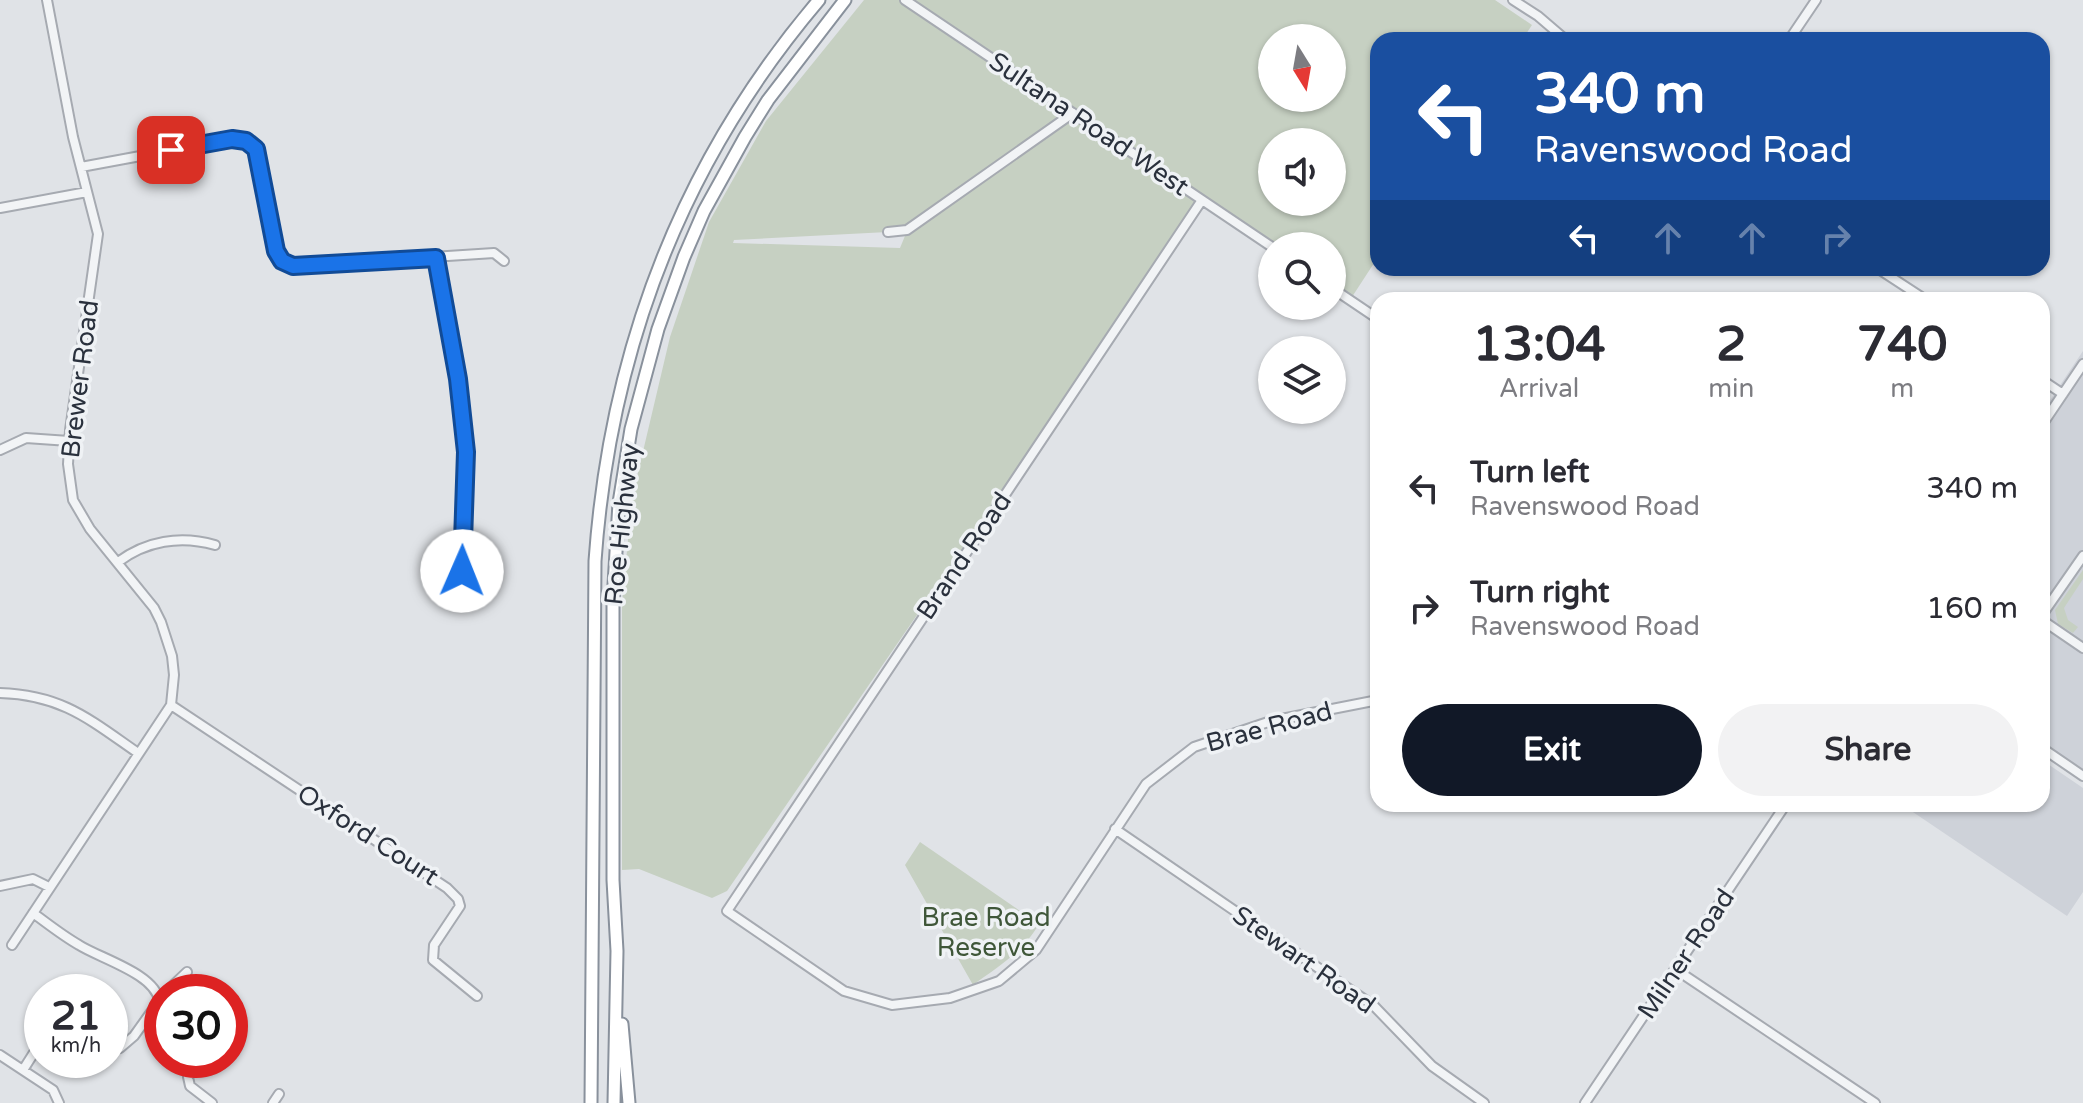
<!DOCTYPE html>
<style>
body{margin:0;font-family:"Varela Round",sans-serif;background:#f2f2f3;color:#2b2b33;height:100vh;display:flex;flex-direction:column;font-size:30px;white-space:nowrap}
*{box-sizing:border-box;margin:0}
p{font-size:26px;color:#7c7c81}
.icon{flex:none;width:44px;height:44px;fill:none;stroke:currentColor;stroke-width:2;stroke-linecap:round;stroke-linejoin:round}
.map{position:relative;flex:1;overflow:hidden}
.sheet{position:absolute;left:1370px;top:292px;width:680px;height:520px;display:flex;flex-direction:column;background:#fff;border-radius:24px;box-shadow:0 2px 6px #0004}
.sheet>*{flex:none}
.hud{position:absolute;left:1370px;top:32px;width:680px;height:244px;border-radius:24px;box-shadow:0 2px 6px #0004;background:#1a4fa0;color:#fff;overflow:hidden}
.needle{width:52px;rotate:169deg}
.tools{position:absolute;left:1258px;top:24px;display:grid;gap:16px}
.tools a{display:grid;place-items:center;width:88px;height:88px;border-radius:50%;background:#fff;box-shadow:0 2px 6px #0004;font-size:40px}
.speed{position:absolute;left:24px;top:974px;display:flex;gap:16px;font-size:40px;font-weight:700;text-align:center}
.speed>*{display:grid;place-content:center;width:104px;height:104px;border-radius:50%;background:#fff;box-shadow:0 2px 6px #0004;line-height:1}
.speed small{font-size:20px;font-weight:400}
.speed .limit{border:12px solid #d22;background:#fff;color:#111}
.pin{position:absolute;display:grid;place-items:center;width:68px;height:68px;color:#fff;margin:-34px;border-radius:16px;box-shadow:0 4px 12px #0006}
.me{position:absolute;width:88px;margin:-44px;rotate:1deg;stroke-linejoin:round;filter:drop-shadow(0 0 6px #0008)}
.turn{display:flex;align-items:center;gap:28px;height:168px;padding:0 32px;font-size:36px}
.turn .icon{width:104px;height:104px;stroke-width:2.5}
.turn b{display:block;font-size:56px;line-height:68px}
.lanes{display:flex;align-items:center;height:76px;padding:0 32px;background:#0003;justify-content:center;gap:40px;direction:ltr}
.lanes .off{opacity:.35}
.eta{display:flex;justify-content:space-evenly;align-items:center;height:136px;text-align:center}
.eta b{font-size:48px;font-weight:700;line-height:56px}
.button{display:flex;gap:16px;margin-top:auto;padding:16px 32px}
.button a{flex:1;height:92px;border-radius:48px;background:#111827;color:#fff;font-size:32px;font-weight:700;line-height:92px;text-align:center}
.button a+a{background:#f2f2f3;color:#2b2b33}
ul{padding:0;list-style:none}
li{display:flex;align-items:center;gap:24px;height:120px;padding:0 32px}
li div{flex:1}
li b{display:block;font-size:30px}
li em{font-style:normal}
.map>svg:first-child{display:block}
</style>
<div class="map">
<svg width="2083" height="1103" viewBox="0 0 2083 1103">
<rect width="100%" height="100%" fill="#e0e3e7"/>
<path fill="#ced2d9" d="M2083,351V770L2042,745V412Z
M2042,760L2083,788V892L2067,916L1901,804H2042Z"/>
<path fill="#c6d0c2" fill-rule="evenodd" d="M864,0H1495L1532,25L1522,40H1378V257L1350,300L1332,288V246H1272L1202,201L727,891L712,898L639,869L622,870V603L632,498L670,337L709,222L766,121ZM1272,38H1332V98H1272ZM1272,142H1332V202H1272ZM907,231L900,248L733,243L734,240Z
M2083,570V579L2064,608L2068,620L2078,627L2073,633L2058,624L2055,610Z
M920,842L1039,924C1022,953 999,966 973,985L905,865Z"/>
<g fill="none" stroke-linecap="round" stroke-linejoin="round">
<defs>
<path id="minor" d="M905,0L1272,247
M1513,0L1538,16L1566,40
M1789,40L1816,0
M81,167L232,139L246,141L256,149L276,251L282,261L293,266L494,253L504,261
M1202,200L727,911L844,991L892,1005L950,998L999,981L1036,950L1146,784L1194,747L1271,721L1378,700
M0,208L87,192
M888,232L907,230L1073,113
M436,258L458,379L466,452L462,571
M1877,268L1926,300
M1332,288L1378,319
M2042,380L2063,394
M2042,425L2083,364
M0,450L26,438L69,441
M118,562C146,541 180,535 215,545
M2042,615L2083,556
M2042,620L2083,648
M0,693C62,695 89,719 138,753
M171,705L447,888L458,899L460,906L434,945L433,960L477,996
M2042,748L2083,776
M1115,829L1374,1006L1432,1066L1484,1103
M0,886L33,879L49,887
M33,913C48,924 63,936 79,945C99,958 156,974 159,1001L134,1036L120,1048L110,1040
M12,945L171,705L174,675L172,656L161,622L154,608L90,529L73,500L68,464L70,430L98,234L73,137L47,0
M1675,969L1875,1103
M166,992L187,972
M0,1055L53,1090L59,1103
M202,1060L188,1077L190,1086L212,1103
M23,1070L42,1040
M273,1103L279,1094
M1585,1103L1786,804"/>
<path id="highway" d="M622,1024L629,1103
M591,1103L595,561C610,351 682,161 819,0
M614,1103L617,951L613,880V601L619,503L631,429L658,329L684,257L704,211L745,137L768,100L845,0"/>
</defs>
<use href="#minor" stroke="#a6aab1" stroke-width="12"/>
<use href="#highway" stroke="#89919c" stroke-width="15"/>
<use href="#minor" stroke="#f2f4f6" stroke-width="8"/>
<use href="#highway" stroke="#fff" stroke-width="11"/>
</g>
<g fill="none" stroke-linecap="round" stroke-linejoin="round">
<defs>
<path id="route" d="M171,150L232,139L246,141L256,149L276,251L282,261L293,266L436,258L458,379L466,452L462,571"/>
</defs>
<use href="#route" stroke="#114b97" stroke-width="20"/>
<use href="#route" stroke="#1a73e8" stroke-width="14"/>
</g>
<g text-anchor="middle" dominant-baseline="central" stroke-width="7" stroke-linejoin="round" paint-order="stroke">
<g font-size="26" fill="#2a313d" stroke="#eff2f5">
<text transform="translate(1089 124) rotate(34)">Sultana Road West</text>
<text transform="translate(80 379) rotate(-83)">Brewer Road</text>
<text transform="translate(622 524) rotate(-84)">Roe Highway</text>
<text transform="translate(964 556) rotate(-56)">Brand Road</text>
<text transform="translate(1269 727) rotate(-15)">Brae Road</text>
<text transform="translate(368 835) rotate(33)">Oxford Court</text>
<text transform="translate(1686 954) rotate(-56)">Milner Road</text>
<text transform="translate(1304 960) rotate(35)">Stewart Road</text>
</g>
<g font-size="26" fill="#3f5739" stroke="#eff2f5">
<text x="986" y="917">Brae Road<tspan x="986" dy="30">Reserve</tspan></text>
</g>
</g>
</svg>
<div class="tools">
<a><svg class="needle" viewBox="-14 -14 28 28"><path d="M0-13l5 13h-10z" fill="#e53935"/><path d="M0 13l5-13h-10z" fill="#7c7c81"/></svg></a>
<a><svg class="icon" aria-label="sound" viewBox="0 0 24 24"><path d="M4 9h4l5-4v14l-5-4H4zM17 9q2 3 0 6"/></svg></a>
<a><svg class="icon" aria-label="search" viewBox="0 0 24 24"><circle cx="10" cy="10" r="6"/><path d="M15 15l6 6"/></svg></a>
<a><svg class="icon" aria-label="layers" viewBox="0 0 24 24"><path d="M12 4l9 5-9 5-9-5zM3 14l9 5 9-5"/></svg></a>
</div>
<div class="speed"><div>21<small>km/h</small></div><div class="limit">30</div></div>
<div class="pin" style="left:171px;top:150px;background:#d93025"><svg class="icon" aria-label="arrive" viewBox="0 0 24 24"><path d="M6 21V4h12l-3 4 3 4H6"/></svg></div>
<svg class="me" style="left:462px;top:571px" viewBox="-20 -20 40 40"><circle r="19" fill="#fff"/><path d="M0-13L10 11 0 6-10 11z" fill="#1a73e8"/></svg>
<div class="hud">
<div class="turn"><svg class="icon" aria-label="left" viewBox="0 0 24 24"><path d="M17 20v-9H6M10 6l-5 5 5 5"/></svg><div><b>340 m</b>Ravenswood Road</div></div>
<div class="lanes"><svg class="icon" aria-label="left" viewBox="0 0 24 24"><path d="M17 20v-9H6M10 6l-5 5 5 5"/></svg><svg class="icon off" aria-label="ahead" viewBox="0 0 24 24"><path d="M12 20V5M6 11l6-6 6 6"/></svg><svg class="icon off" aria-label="ahead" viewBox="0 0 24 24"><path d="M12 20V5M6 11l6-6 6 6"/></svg><svg class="icon off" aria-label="right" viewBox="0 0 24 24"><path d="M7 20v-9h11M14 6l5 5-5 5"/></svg></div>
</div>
<section class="sheet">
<div class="eta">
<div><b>13:04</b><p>Arrival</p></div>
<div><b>2</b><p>min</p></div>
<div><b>740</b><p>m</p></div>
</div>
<ul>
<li><svg class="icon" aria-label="left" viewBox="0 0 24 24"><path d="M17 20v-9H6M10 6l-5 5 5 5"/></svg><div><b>Turn left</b><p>Ravenswood Road</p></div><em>340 m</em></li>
<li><svg class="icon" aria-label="right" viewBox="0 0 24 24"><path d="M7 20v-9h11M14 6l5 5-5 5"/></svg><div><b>Turn right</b><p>Ravenswood Road</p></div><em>160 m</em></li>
</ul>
<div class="button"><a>Exit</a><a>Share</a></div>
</section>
</div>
